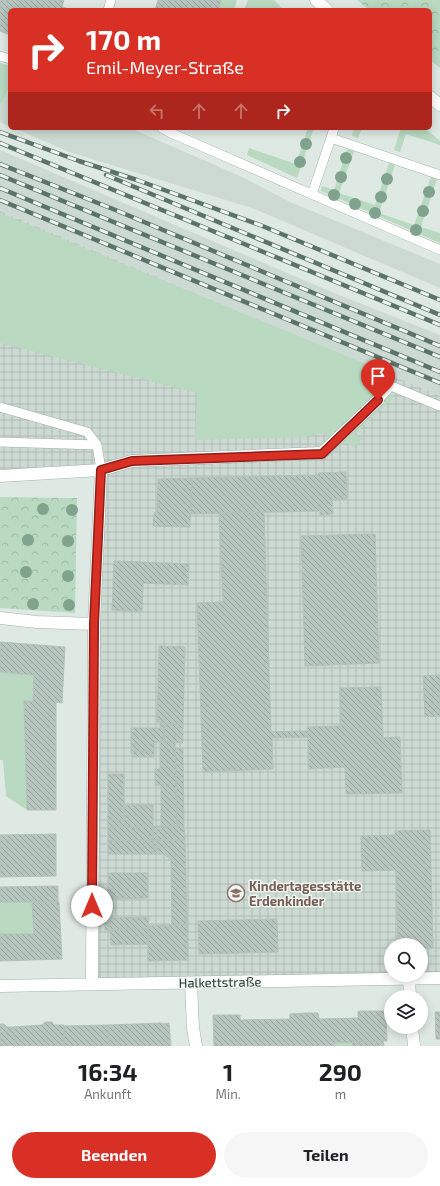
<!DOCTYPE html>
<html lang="de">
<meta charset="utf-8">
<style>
body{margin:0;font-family:"Exo 2",sans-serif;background:#f6f6f6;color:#202124;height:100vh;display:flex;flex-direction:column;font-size:15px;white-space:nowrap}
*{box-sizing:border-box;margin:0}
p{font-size:13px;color:#757577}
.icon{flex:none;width:22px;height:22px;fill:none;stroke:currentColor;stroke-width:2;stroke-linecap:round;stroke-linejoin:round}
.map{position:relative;height:1046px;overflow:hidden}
.sheet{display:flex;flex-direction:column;background:#fff;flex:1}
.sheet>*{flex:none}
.guide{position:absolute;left:8px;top:8px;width:424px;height:122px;border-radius:6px;box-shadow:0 2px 10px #0003;background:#d93025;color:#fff;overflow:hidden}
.tools{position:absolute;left:384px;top:938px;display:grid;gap:8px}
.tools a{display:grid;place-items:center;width:44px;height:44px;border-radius:50%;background:#fff;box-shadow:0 2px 10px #0003;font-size:20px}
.pin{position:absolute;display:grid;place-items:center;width:34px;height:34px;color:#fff;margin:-41px -17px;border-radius:50% 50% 50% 0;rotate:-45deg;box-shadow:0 0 4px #0007}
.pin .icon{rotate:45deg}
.me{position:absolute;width:44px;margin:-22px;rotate:0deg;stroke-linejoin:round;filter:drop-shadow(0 0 3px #0008)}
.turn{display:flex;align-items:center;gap:14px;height:84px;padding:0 12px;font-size:18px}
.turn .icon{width:52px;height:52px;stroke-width:2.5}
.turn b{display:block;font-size:28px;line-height:34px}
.lanes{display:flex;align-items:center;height:38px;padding:0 12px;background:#0003;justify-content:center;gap:20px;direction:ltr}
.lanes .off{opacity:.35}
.eta{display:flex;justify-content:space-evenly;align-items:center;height:68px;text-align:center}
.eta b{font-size:24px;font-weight:700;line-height:28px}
.button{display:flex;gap:8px;margin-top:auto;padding:8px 12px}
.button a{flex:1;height:46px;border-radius:24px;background:#d93025;color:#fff;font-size:16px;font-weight:700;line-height:46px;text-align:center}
.button a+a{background:#f6f6f6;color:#202124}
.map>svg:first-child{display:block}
</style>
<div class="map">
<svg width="440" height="1046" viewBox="0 0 440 1046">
<defs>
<pattern id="industrial-grid" width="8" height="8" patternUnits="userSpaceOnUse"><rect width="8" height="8" fill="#cdd9d3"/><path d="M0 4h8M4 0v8" fill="none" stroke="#b0bbb6"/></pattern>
<pattern id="park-crowns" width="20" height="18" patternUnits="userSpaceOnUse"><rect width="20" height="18" fill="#b9d9c1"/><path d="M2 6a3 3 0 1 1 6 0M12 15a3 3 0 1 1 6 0" fill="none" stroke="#9fbba6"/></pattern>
<pattern id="building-back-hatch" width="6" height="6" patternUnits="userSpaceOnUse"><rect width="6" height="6" fill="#b8c6c0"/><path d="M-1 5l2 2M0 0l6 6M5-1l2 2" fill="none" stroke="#95a29d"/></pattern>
</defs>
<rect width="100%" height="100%" fill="#dfe9e4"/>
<path fill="#cdd9d3" d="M10,84V127L0,122V103L2,104Z
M14,128H130L240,176L290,202L440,264V288L252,208L69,152Z
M0,150L334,293L440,335V396L0,211Z"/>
<path fill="url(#industrial-grid)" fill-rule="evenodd" d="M0,211L440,396V978L92,984L101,470L0,476ZM391,945H421V975H391Z"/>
<path fill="#b9d9c1" d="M221,0H237L234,10H218Z
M248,0H274L284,10H244Z
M0,63L10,66V84L2,104L0,103Z
M308,128H314L297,178L247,155L249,148L296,164Z
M354,128H362L358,138L352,136Z
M401,128H425L440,141V145L406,134L400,152L394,150Z
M347,149L354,151L339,193L375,205L389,163L395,165L379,213L414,225L431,177L437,179L421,227L440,233V243L321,191L322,186L334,190Z
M0,213L373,367L360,381L395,396L355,434L362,439L355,447L322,433L305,437L195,440L197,393L0,343Z
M0,672L34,675L33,702L24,701L27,810L6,796L3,760H0Z
M0,902H32L34,934H0Z
M352,1042L353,1046H334V1043Z"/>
<path fill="url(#park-crowns)" d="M357,0H440V68L430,60V10H369Z
M0,497L77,498L75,613L0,608Z"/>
<path fill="url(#building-back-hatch)" stroke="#b2c2bb" d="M0,0H64L62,7L73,10H10V35L0,31Z
M158,0H221L218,10H155Z
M346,472L347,499L332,500L333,514L320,515V511L190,514L192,478L318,475V473Z
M192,478L190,527L153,526L154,513H157L158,479Z
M264,512L271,732L307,731L308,737L272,738L273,769L203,772L197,603L223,602L219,513Z
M375,534L379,663L305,666L301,536Z
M114,561L189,564L188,585L143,583L142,612L112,610Z
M0,642L65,647L62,703L56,702V810H27L24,701L33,702L34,675L0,672Z
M159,646L185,647L183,724H165L164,722H157Z
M440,675V716L425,717L423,676Z
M381,687L383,738L400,737L402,793L346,794L345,767L309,769L307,727L341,726L340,688Z
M160,722H164V742H154V751H131V728H160Z
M165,724H183V743L164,742Z
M160,742H175L177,826L161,827V785H155V769H160Z
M175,748L183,749L184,826H177Z
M131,751H154V757H132Z
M108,774H124V820H108Z
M124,805H153V827H108V820H124Z
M153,826H157V840H153Z
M157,826H184L185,840H157Z
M108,827H153V840L108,841Z
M430,830L433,948H421V945H398L396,870L362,871L361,836L395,835V831Z
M56,834V876L0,877V835Z
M153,840H157V854H154Z
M153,840L154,854H108V841Z
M157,840H185L187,924L172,925L171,860L164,854H157Z
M108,873H148V898L109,899Z
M58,886V902H0V887Z
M32,902H59L62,959L0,961V934H34Z
M149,917L148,929L109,930L110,918Z
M277,919L278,952L199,954L198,921Z
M108,922L109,930H105V923Z
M187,924L188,960L148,961V926Z
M148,929V944L111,945L110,930Z
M358,1011H386L387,1041L334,1043V1046H214L213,1015H240V1020L290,1019V1014L305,1013H318L319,1019L358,1018Z
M435,1012H440V1039H436Z
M45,1022H52L54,1025H64V1046H15L14,1027L42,1025Z
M162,1023V1024L169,1023L171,1046H109V1025Z
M0,1024H4L7,1027H14L15,1046H0Z
M109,1025V1046H64V1026Z
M383,1041L384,1046H353L352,1042Z"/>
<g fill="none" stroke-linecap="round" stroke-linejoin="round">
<defs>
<path id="lane" d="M108,10L111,0
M0,56L10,59
M162,128L171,133L440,250
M334,128L331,138L440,175
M312,194L331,138
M378,400L391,386L440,406
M0,407L87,432L97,445L101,470
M0,442L97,445"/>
<path id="street" d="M0,476L101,470L132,461L322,453L378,400
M0,618L37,622L94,624
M409,978L410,997
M191,983L193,1028L196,1046
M92,984L94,624L101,470
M0,986L440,978
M412,1027L414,1046"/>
<path id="secondary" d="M316,0L327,10
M430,97L440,105"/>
</defs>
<use href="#lane" stroke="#a3b0ab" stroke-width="10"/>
<use href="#street" stroke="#a3b0ab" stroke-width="13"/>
<use href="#secondary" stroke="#9fb4ac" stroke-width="13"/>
<use href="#lane" stroke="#fff" stroke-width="9"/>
<use href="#street" stroke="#fff" stroke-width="12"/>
<use href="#secondary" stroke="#fff" stroke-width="12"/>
<defs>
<path id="rail" d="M0,132L79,161L137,180L260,225L440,300
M0,143L440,325
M0,164L113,209L440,346
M0,175L440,357
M106,175L440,315
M0,188L440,372
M0,200L440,383"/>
</defs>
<use href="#rail" stroke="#5c736c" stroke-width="4.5"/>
<use href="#rail" stroke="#eff6f2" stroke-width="3" stroke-dasharray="9" stroke-linecap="butt"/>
</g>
<g fill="#7fa38d">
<circle cx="306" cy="144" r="6"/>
<circle cx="346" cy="158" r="6"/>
<circle cx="300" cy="162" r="6"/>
<circle cx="341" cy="177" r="6"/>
<circle cx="387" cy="179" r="6"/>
<circle cx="429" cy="192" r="6"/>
<circle cx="334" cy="195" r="6"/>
<circle cx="381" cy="197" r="6"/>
<circle cx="355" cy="204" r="6"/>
<circle cx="423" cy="211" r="6"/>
<circle cx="375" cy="213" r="6"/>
<circle cx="416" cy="230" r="6"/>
<circle cx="43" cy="509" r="6"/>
<circle cx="72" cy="510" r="6"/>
<circle cx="28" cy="540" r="6"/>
<circle cx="68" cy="541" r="6"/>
<circle cx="26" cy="572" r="6"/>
<circle cx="68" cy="576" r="6"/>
<circle cx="33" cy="604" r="6"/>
<circle cx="69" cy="605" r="6"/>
</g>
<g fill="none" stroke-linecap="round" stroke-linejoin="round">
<defs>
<path id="route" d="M92,906L94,624L101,470L132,461L322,454L378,400"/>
</defs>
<use href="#route" stroke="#8d1f18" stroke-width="10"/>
<use href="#route" stroke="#d93025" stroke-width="7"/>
</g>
<defs>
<symbol id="school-ring" viewBox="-11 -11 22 22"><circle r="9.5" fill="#eff6f2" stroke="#8d6e63" stroke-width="1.5"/><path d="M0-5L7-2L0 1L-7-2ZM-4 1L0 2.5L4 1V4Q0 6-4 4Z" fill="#8d6e63"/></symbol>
</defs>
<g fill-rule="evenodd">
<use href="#school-ring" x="226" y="883" width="20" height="20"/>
</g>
<g text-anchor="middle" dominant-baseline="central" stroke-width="3" stroke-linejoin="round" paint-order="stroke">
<g font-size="13" font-weight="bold" fill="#785e54" stroke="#eff6f2" text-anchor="start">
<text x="249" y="886">Kindertagesstätte<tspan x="249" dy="15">Erdenkinder</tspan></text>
</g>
<g font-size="13" fill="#223731" stroke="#eff6f2">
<text transform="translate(220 982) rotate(-1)">Halkettstraße</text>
</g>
</g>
</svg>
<div class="tools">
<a><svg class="icon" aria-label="search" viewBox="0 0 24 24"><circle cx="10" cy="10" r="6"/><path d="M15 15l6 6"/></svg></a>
<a><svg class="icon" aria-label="layers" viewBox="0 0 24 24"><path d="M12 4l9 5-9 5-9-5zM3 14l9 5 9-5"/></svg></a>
</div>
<div class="pin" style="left:378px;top:400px;background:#d93025"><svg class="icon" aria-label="arrive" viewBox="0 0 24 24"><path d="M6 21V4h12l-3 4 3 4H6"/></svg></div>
<svg class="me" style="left:92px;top:906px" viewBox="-20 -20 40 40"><circle r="19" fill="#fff"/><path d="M0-13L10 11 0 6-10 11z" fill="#d93025"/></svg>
<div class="guide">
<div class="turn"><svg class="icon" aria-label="right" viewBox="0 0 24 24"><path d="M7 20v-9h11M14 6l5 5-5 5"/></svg><div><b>170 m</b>Emil-Meyer-Straße</div></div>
<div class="lanes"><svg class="icon off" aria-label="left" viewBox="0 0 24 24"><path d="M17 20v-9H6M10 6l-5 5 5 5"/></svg><svg class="icon off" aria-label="ahead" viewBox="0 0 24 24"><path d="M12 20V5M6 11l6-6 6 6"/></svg><svg class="icon off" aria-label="ahead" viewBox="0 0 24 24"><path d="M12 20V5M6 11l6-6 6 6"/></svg><svg class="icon" aria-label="right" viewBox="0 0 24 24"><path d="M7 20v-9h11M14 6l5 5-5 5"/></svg></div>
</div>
</div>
<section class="sheet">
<div class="eta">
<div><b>16:34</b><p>Ankunft</p></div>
<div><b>1</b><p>Min.</p></div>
<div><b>290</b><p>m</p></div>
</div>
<div class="button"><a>Beenden</a><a>Teilen</a></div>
</section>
